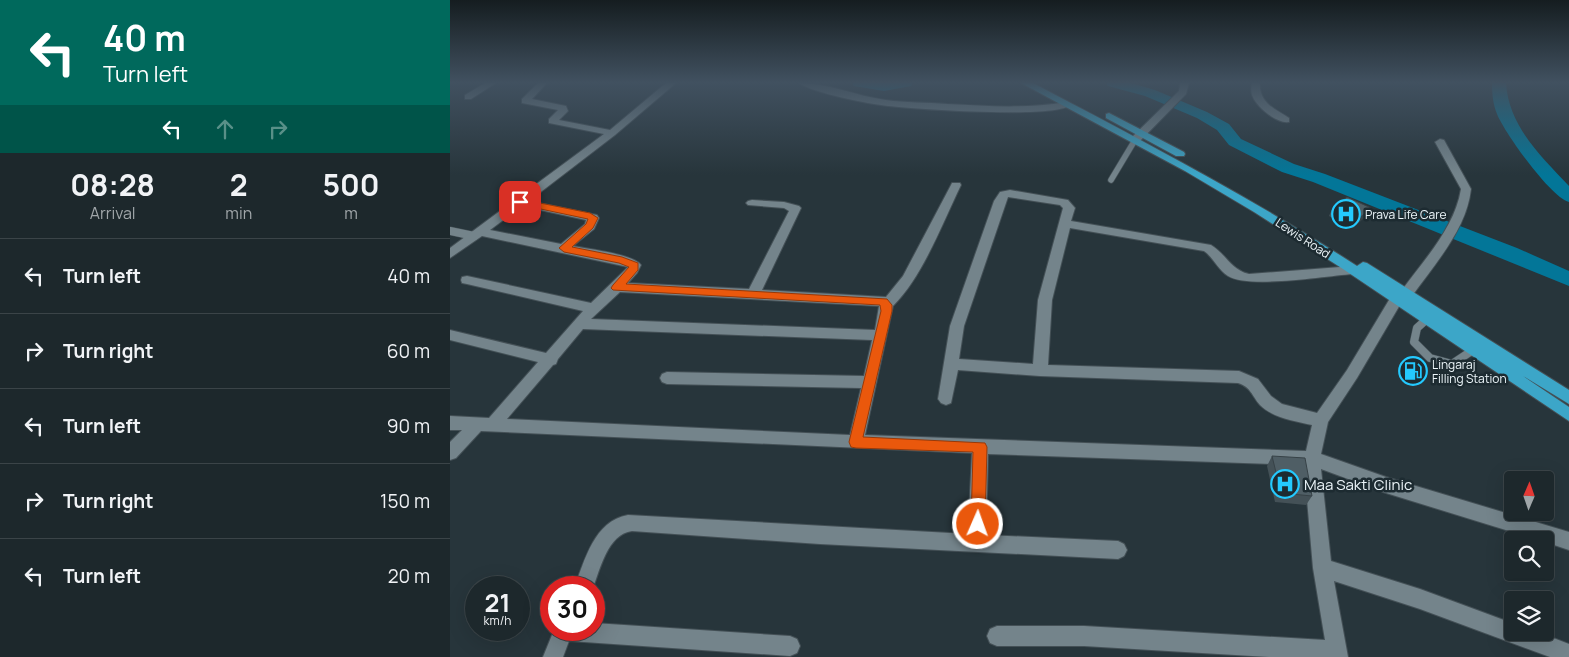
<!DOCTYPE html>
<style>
body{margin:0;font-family:Manrope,sans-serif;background:#2a3438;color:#f1f3f6;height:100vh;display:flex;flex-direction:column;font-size:19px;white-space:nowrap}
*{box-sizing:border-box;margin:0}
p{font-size:16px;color:#a0a6a9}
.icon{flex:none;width:28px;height:28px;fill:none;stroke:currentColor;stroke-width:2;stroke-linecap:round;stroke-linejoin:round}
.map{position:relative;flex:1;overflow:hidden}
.sheet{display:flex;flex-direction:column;background:#1d282c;width:450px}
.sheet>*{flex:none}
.hud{background:#00695c;color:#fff;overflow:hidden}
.needle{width:32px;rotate:2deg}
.controls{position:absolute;left:1054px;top:471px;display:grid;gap:10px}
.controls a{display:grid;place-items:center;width:50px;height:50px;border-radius:5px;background:#1d282c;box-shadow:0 5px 20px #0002,0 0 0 1px #3b4448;font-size:25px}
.speed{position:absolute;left:15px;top:576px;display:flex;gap:10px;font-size:25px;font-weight:700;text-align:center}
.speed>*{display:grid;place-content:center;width:65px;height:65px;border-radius:50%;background:#1d282c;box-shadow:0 5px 20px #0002,0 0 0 1px #3b4448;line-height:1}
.speed small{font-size:12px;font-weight:400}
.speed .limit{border:8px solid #d22;background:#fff;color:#111}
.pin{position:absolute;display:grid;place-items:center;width:42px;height:42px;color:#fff;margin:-21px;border-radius:10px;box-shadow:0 2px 8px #0006}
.me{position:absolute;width:55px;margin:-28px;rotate:2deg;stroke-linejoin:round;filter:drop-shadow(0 0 4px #0008)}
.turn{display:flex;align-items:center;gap:18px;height:105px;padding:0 20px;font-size:22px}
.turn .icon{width:65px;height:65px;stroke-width:2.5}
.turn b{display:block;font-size:35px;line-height:42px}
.lanes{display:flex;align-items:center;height:48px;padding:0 20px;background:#0003;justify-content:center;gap:25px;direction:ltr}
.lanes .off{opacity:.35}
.eta{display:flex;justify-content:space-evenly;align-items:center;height:85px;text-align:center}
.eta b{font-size:30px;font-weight:700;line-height:35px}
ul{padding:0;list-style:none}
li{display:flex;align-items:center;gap:15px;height:75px;padding:0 20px;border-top:1px solid #3b4448}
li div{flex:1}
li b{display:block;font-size:19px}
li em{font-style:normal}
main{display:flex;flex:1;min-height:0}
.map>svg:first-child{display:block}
</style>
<main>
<section class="sheet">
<div class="hud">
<div class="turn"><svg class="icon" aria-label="left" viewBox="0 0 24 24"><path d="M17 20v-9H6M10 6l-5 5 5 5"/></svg><div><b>40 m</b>Turn left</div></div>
<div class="lanes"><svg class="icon" aria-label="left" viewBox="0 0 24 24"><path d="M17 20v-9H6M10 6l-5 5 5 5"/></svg><svg class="icon off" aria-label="ahead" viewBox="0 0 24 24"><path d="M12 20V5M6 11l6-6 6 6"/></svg><svg class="icon off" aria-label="right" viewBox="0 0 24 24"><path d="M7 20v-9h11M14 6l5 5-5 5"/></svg></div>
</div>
<div class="eta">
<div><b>08:28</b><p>Arrival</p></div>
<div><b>2</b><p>min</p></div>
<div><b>500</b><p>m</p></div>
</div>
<ul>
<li><svg class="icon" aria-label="left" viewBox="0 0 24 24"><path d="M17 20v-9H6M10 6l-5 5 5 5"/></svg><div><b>Turn left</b></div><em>40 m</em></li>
<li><svg class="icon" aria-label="right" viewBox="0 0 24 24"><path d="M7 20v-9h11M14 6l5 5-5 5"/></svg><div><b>Turn right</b></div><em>60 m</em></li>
<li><svg class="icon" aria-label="left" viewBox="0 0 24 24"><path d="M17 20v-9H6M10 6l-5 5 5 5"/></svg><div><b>Turn left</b></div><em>90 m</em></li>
<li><svg class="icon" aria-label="right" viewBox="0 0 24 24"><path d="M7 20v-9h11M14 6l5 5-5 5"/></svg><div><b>Turn right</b></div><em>150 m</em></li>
<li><svg class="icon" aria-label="left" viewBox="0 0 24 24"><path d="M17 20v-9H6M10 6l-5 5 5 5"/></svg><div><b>Turn left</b></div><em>20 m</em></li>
</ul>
</section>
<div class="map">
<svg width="1119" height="657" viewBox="0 0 1119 657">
<rect width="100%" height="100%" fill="#27353b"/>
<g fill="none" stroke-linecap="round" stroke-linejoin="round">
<path fill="#037698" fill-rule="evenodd" d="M402,83H463L461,86L434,91L404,86Z
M656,83H681L705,90L757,112L779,124L791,139L844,164L875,174L1067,248L1119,271V286L863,182L832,172L779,145L767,130L747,118L695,96L658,86Z
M1042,83H1056C1059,127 1091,156 1119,186V202C1101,198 1054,132 1047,114C1043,104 1042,94 1042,83Z"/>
<defs>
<path id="service-far1" d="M661,180L685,140"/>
<path id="service" d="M0,231L24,236
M977,319L967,328L964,342L980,358L1002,364L1023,350"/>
<path id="minor" d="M35,83H46L21,99H15V95Z
M88,83H97L82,99L116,106L118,111L109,120L160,130L216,83H226L165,135L79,201L147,215L149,218L144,229L123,246C138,249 183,254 191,265L187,273L178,283L299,289L339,211L334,208L298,205L296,203L298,201L302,200L334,202L349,206L351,208L312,290L436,297L453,276L501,185L502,183H510L511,185C492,224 473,276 443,306L415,435L856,451L862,425C845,421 823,418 810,405C802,396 801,387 788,383L590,376L508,370L501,403L496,405L491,403L488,399L500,326L544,201L550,192L560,190L618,200L625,208L621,221L761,245C776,254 781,270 799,274L903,266L907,267L909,270L903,274C875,276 799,289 778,276C768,270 764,258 754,251L620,228L602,300L598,365L789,371L808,379L821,396L832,404L867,413L897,370L942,295H951L952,290C974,260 1005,227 1011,189L985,142L990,139L994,140L1021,189C1017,229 984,265 962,296H953L954,298L907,378L878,422L871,454L936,477L1119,532V550L1095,542V540H1088L936,493L871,469L881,561L970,589L1062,623V632H1088L1119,644V657H1100L970,609L884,581L898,657H819L634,646H547L540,643L537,636L540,629L547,626H634L875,640L863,568L854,465L538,454L536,535L668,541L674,544L677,550L674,556L668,559L370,544L182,531C158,534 150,569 143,588H124C135,560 144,521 178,515L518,534L522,453L31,431L6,458L0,460V442L12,430H0V416L39,418L88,362L0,340V330L96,353L133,311L17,284L12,283L11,280L12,277L17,276L141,303L178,267L32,236L0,258V248L154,134L99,123V119L108,110L72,103V99ZM558,197L610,205L613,208L588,300L583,364L509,359L514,326ZM72,206L136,220L135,224L111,244L40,230ZM170,292L429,306L425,330L141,319ZM133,329L422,340L414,376L217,372L212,374L210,378L212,382L217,384L411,388L400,435L57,419L103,365L106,364L108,359Z
M349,83C378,83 406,96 436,100C456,103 477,102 497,104C539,106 574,109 616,102L621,105C603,119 466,109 438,106C419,104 363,93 349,83Z
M730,83H739L736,94L689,142H681V138L729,91Z
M802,83H810C809,103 825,109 839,118V122C827,124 806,107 802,95C801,91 801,88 802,83Z
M144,623L340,636L347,639L350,646L347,653L340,656L119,641L113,657H93L104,630H144Z"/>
<path id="primary" d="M571,83H583C693,141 802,198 907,266L913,262L917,263L1119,390V404L1073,376L1119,407V421L893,269L804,212L735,171Z
M659,113L734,152L735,154L734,156H726L656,118V114Z"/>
</defs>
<use href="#service-far1" stroke="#445056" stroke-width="7"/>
<use href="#service" stroke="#445056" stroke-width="9"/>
<use href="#minor" stroke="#445056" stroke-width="2"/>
<use href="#primary" stroke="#445056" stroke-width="2"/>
<use href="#service-far1" stroke="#74848b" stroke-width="5.5"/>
<use href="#service" stroke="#74848b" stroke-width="8"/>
<use href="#minor" fill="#74848b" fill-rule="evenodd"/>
<use href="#primary" fill="#3ca6c8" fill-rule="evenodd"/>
</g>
<path fill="#445157" d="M921,208L917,215L903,228L879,216L882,209Z
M822,456L862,496L856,505L825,502L817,466Z"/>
<path fill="#374247" d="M921,208L917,215L903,228L906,221Z"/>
<path fill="#4f5e65" stroke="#374247" d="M897,197L921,208L906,221L882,209Z
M822,456L855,458L862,496L831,493Z"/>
<linearGradient id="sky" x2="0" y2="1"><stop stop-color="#151d20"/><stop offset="0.47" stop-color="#415160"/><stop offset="1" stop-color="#415160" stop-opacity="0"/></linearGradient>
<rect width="1119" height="175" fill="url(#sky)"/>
<path fill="#ea580c" stroke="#983908" d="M70,199L140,213L148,218L143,228L122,247L172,257L188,263V270L176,284L437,299L442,305V311L413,437L535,443L537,447L535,524L533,528L528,530L523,528L521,524L523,452L406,448L401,447L399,442L431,311L430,305L163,290L161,288L163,285L179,267L169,263L114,252L109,248L136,224L138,219L67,204V200Z"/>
<defs>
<symbol id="hospital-ring" viewBox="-11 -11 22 22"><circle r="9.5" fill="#1d2b31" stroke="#24c9fe" stroke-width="1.5"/><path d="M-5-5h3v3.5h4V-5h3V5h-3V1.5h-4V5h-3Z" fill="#24c9fe"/></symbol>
<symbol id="fuel-ring" viewBox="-11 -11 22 22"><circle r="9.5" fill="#1d2b31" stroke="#24c9fe" stroke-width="1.5"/><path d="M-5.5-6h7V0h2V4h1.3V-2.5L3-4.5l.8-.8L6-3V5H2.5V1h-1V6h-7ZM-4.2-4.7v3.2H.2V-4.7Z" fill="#24c9fe"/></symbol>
</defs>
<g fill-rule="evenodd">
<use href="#hospital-ring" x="880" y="198" width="32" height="32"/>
<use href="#fuel-ring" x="947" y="355" width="32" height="32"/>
<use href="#hospital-ring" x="819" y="468" width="32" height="32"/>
</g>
<g text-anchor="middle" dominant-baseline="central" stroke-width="5" stroke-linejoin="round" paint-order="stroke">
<g font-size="12" fill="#edf6fa" stroke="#1d2b31" text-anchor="start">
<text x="915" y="214">Prava Life Care</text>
<text x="982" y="364">Lingaraj<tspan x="982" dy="14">Filling Station</tspan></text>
</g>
<g font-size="12" fill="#edf6fa" stroke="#1d2b31">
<text transform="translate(853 238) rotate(33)">Lewis Road</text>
</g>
<g font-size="15" fill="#edf6fa" stroke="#1d2b31" text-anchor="start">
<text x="854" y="484">Maa Sakti Clinic</text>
</g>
</g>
</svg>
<div class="controls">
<a><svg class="needle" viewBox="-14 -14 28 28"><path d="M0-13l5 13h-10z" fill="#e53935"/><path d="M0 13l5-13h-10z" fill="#a0a6a9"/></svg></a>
<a><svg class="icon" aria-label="search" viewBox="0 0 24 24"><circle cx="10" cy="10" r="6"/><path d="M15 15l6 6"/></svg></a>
<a><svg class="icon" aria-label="layers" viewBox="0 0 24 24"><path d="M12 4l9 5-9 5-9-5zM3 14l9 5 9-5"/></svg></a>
</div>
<div class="speed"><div>21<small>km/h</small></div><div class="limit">30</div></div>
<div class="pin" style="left:70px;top:202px;background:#d93025"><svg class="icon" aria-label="arrive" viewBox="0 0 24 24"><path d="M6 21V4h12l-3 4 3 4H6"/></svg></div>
<svg class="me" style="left:528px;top:524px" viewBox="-20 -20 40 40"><circle r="17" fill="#ea580c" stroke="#fff" stroke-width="3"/><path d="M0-11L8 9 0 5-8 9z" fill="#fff"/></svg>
</div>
</main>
